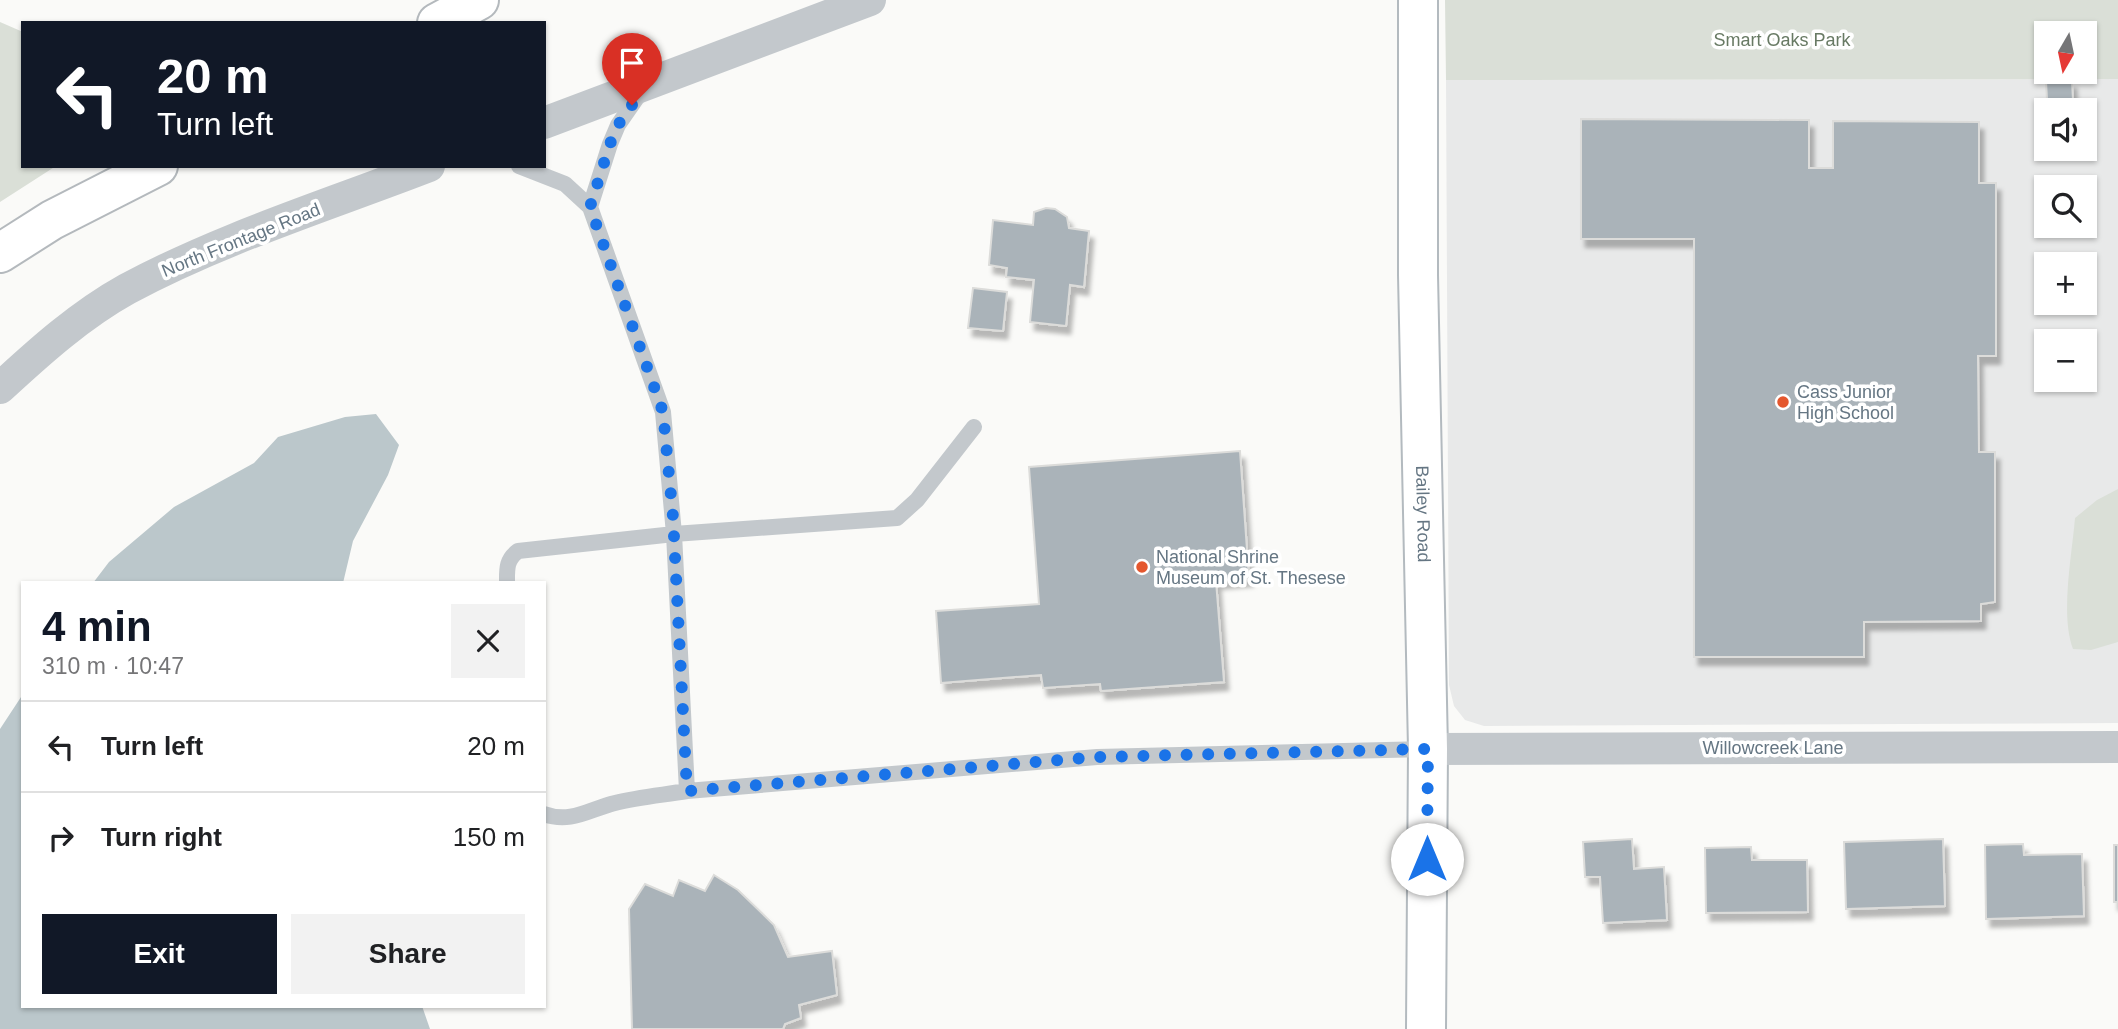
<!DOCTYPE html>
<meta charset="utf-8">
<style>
body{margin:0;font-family:Helvetica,sans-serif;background:#f2f2f2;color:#202124;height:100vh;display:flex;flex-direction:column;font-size:26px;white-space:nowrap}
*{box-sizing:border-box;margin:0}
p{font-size:23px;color:#757577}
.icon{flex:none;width:38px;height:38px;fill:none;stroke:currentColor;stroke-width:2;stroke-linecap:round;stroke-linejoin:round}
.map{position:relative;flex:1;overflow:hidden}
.details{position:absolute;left:21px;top:581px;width:525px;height:427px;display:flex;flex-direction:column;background:#fff;border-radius:0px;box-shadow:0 2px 5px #0004}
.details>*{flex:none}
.hud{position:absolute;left:21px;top:21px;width:525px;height:147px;border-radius:0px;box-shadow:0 2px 5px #0004;background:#111827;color:#fff;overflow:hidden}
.needle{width:46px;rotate:189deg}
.fabs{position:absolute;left:2034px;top:21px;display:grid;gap:14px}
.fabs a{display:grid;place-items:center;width:63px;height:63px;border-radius:0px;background:#fff;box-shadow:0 2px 5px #0004;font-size:35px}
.pin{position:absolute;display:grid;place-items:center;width:60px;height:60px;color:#fff;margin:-72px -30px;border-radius:50% 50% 50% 0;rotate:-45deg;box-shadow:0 0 7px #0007}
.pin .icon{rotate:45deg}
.me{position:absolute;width:77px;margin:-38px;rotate:0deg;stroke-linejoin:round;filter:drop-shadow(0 0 5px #0008)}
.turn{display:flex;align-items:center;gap:24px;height:147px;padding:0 21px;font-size:32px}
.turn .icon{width:91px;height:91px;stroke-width:2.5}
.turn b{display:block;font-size:49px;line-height:60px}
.round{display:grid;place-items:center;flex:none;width:74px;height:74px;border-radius:0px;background:#f2f2f2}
.headline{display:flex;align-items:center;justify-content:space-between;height:119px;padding:0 21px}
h1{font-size:42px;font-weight:600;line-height:52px;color:#111827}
.button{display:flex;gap:14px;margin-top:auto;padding:14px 21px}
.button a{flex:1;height:80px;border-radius:0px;background:#111827;color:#fff;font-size:28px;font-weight:600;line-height:80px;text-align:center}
.button a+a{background:#f2f2f2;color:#202124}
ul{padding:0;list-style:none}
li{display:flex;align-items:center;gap:21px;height:91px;padding:0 21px;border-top:2px solid #e0e0e0}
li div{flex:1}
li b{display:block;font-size:26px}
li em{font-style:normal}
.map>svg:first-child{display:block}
</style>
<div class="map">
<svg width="2118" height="1029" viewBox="0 0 2118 1029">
<defs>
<filter id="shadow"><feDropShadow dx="4.5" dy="8" stdDeviation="2" flood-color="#0004"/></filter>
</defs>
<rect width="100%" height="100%" fill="#fafaf8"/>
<path fill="#e8e9e9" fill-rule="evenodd" d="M2118,79V723L1484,726L1465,720L1454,706L1449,685L1446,80ZM2046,110H2084V149H2046ZM2046,187H2084V226H2046ZM2046,264H2084V303H2046ZM2046,341H2084V380H2046Z"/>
<path fill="#dadfd7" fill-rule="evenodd" d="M1445,0H2118V79L1446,80ZM2046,33H2084V72H2046Z
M0,22L23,32V166H56L0,202Z
M2118,489V642L2091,650L2073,649C2060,615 2072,555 2075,518L2097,500Z"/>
<path fill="#bbc7cb" d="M376,414L399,445L388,475L353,541L343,583H93L109,562L174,507L254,463L278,437L345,417Z
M23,694V1006H422L430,1029H0V729Z"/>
<path fill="#aab3b9" stroke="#dcdcda" stroke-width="2" filter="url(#shadow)" d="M2046,81H2072L2073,100H2047Z
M1581,119L1809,120V168H1833V121L1979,122V183H1996V356H1978L1979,452H1995V602L1981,604V621L1864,622V657H1694V239H1581Z
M1046,208L1055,209L1067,217L1069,228L1089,231L1084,287L1070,285L1066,326L1030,322L1034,280L1006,277L1007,268L989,265L993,220L1033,225L1034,212Z
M973,288L1007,292L1003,331L968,328Z
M1240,451L1249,578L1216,581L1224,682L1101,691L1100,684L1043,688L1041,675L941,683L936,611L1039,604L1029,467Z
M1632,839L1634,869L1664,867L1667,920L1603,923L1600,877H1585L1583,842Z
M1943,839L1945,906L1846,909L1844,842Z
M2023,844L2024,855L2082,854L2084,916L1986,919L1985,845Z
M2114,845H2118V902H2114Z
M1751,847L1752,860H1807L1808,912L1706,913L1705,848Z
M714,875L738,890L774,925L788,957L832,951L837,995L799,1005L801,1018L785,1024L783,1029H632L629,909L645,884L673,896L679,880L705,891Z"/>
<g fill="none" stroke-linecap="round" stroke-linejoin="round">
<defs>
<g id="secondary">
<path id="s1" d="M1418,0V275L1428,749L1426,1029"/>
</g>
<path id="highway" d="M437,23L479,0
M0,253L52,220L158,166"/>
</defs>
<use href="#secondary" stroke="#b3babf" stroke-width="42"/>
<use href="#highway" stroke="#b4b9bd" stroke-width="42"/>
<path stroke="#c3c8cc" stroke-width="16" d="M519,166L565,184L590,207L610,144L618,125L643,89
M590,207L663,412L674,534L687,791L1097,757L1428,749
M507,583C507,569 506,560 518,551L674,534L897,518L917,500L974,427
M544,814C571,824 590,809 615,803C638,797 663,795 687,791"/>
<path stroke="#c3c8cc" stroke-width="32" d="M544,123L870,0
M0,388C39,352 80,315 127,289C222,238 328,205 429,166
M1428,749L2118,747"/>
<use href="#secondary" stroke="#fff" stroke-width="38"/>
<use href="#highway" stroke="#fff" stroke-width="38"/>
</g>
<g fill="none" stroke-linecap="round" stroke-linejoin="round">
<path stroke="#1a73e8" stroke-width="12" stroke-dasharray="0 21.6" d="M632,105L618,125L610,144L590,207L663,412L673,517L687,791L1097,757L1428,749L1427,859"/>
</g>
<g fill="#e4572e" stroke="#fff" stroke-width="2.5">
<circle cx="1783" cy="402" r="7"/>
<circle cx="1142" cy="567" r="7"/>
</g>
<g text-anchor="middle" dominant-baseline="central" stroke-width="7" stroke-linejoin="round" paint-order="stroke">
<g font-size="18" fill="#687a64" stroke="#fff">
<text x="1782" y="40">Smart Oaks Park</text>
</g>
<g font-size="18" fill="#657683" stroke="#fff">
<text transform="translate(241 240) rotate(-22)">North Frontage Road</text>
<text stroke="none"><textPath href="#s1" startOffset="514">Bailey Road</textPath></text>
<text x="1773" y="748">Willowcreek Lane</text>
</g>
<g font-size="18" fill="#657683" stroke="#fff" text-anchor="start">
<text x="1797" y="392">Cass Junior<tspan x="1797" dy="21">High School</tspan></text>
<text x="1156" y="557">National Shrine<tspan x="1156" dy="21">Museum of St. Thesese</tspan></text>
</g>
</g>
</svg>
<div class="fabs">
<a><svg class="needle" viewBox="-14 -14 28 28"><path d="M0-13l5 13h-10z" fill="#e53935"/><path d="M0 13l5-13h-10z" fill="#757577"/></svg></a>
<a><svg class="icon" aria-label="sound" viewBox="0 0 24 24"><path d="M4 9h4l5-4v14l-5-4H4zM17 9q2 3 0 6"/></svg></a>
<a><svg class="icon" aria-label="search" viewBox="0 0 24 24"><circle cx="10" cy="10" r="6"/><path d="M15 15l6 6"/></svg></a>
<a>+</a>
<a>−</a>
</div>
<div class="pin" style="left:632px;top:105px;background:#d93025"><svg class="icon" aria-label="arrive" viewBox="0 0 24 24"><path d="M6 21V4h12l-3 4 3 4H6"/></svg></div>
<svg class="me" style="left:1427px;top:859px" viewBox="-20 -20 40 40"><circle r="19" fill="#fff"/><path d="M0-13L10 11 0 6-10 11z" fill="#1a73e8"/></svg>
<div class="hud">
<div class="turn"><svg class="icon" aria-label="left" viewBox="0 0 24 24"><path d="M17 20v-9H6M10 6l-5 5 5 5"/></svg><div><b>20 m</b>Turn left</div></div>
</div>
<section class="details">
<div class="headline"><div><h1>4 min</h1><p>310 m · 10:47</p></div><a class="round"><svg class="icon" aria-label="close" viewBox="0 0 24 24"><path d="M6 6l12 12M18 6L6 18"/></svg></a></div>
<ul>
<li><svg class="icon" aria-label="left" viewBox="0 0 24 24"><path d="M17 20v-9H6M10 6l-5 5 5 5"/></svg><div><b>Turn left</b></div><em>20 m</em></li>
<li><svg class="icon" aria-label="right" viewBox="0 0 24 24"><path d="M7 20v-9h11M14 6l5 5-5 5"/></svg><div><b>Turn right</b></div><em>150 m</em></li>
</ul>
<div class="button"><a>Exit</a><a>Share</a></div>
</section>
</div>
